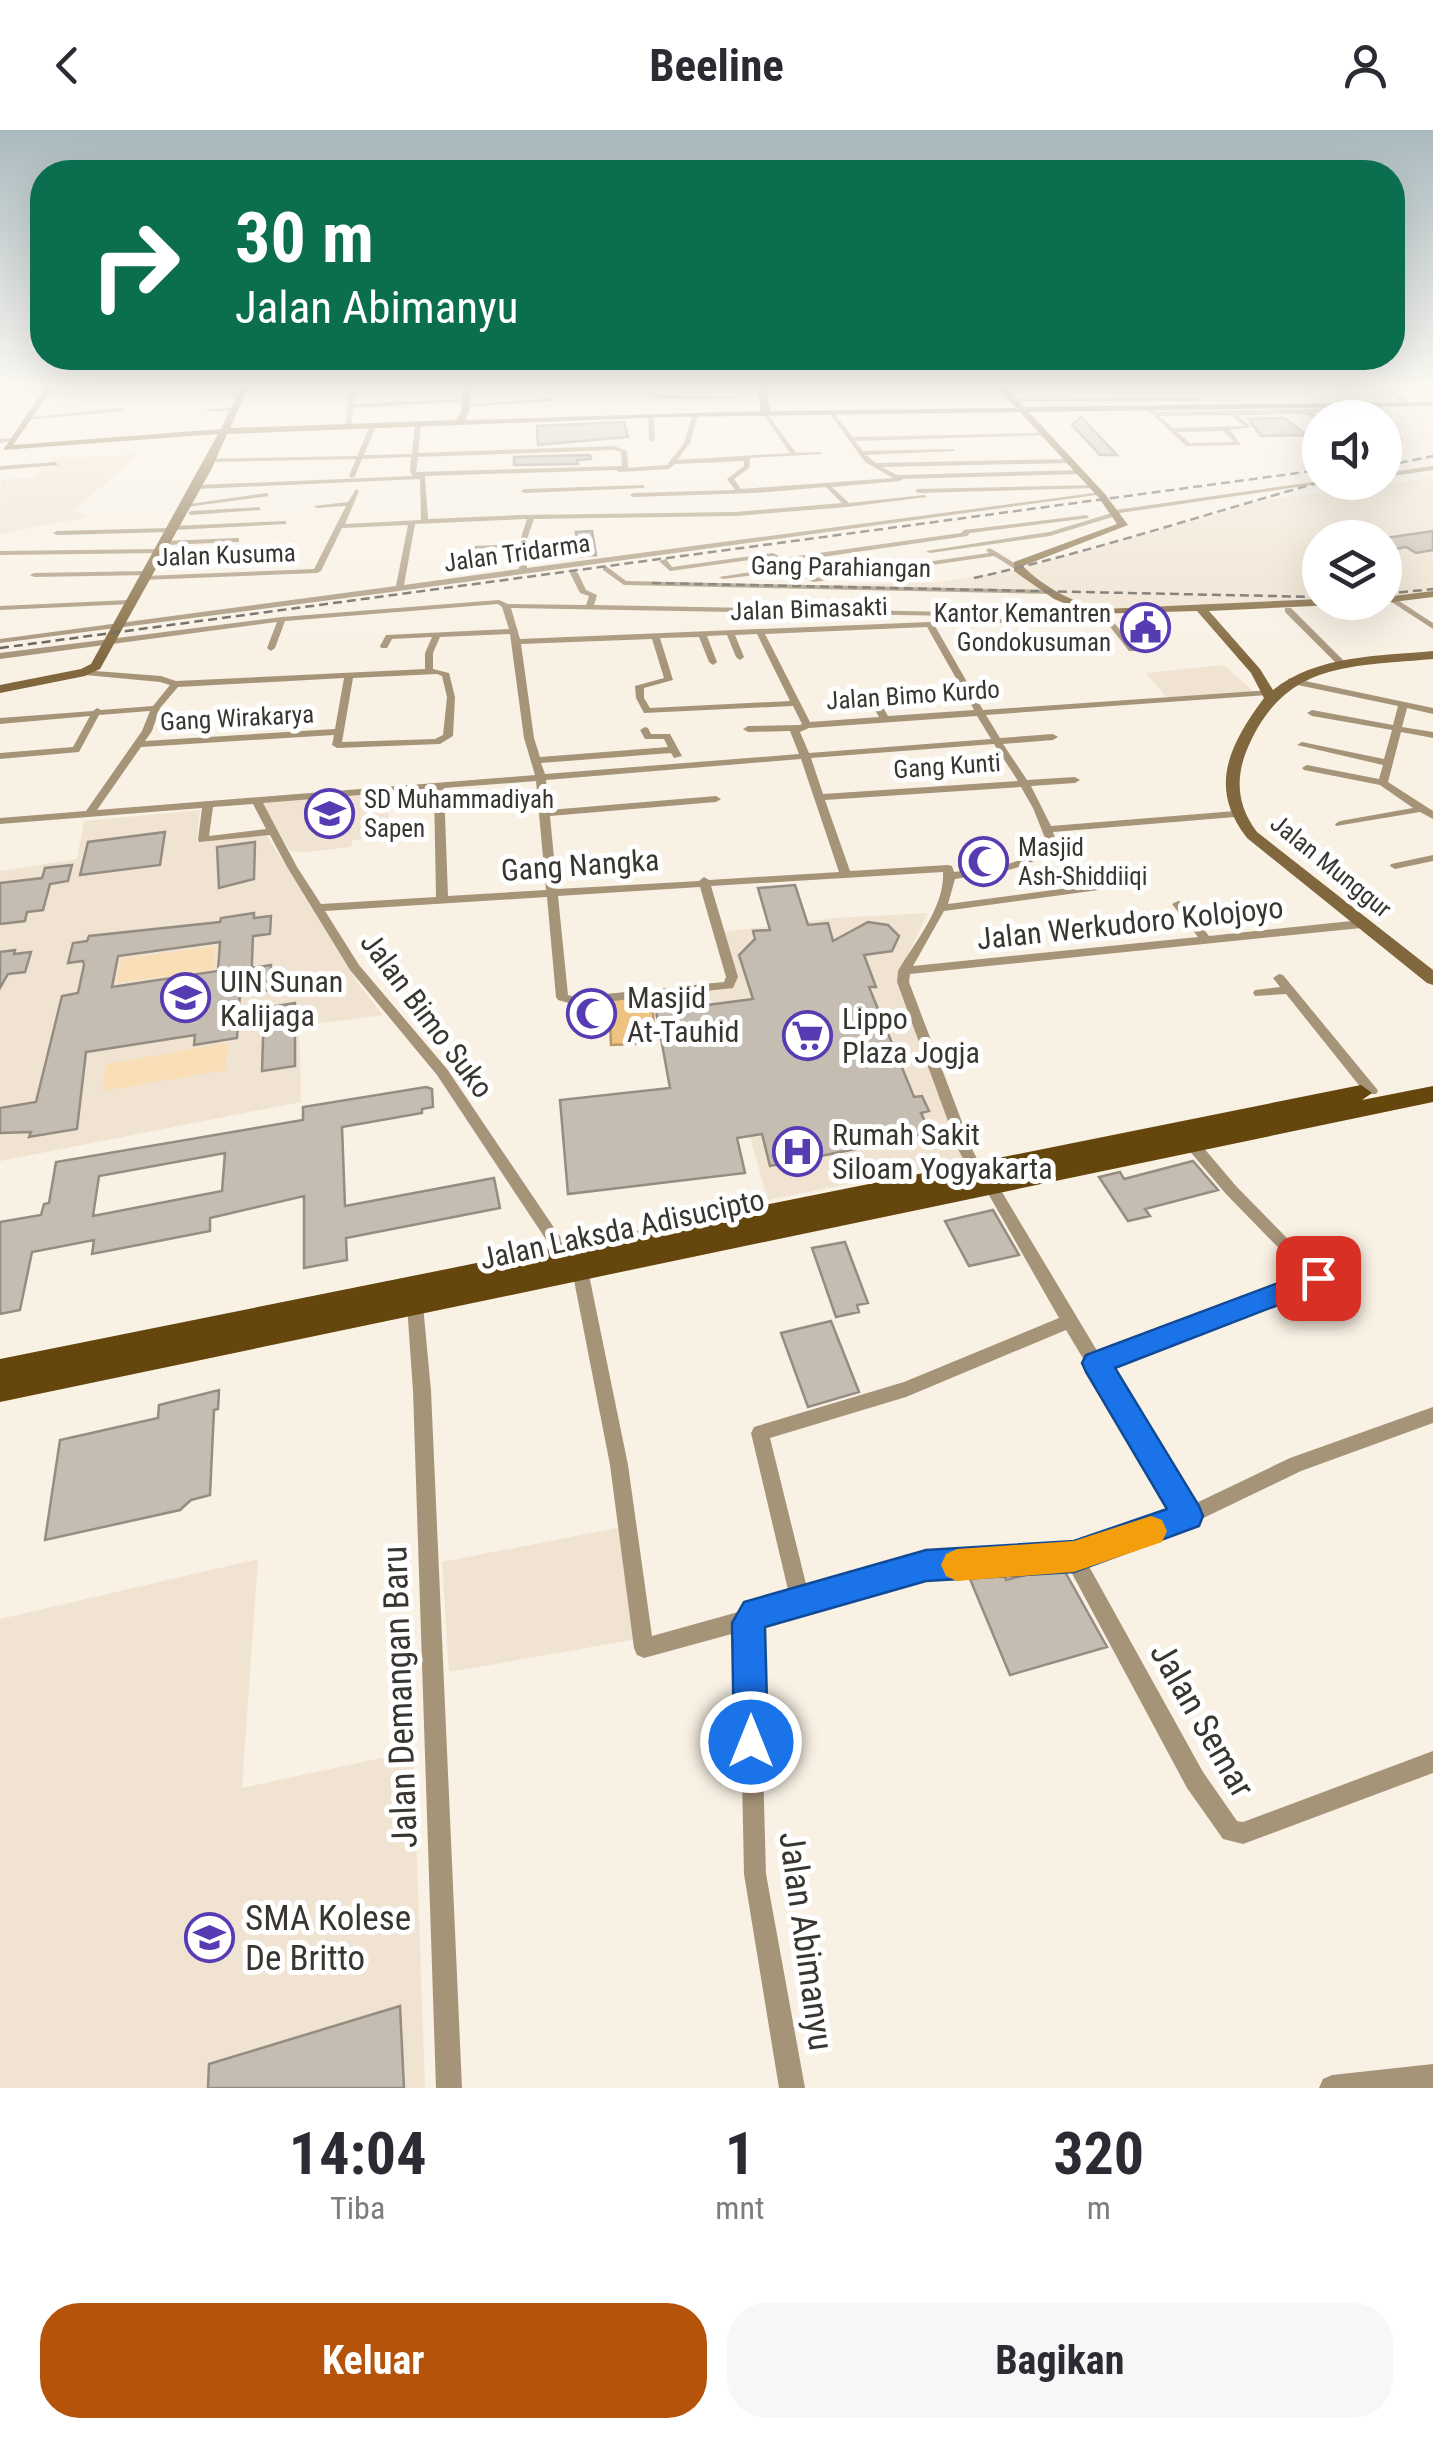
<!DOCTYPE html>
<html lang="id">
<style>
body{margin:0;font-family:"Roboto Condensed",sans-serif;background:#f7f7f7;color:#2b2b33;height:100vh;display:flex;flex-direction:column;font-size:38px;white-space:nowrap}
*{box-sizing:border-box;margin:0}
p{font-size:32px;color:#7c7c81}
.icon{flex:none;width:55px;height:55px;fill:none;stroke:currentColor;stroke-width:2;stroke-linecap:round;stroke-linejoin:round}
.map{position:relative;height:1958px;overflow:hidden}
.details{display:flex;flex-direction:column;background:#fff;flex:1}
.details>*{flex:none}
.top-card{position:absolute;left:30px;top:30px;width:1375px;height:210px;border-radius:40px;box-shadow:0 10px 40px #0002;background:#0b6e4f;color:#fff;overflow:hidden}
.fabs{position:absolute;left:1302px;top:270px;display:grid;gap:20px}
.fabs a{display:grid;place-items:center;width:100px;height:100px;border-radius:50%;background:#fff;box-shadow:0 10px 40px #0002;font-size:50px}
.pin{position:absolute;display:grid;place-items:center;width:85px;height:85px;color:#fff;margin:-42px;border-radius:20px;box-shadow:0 5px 15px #0006}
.me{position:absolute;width:110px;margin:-55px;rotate:0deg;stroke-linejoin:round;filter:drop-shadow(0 0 8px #0008)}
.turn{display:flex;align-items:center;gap:35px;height:210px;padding:0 40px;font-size:45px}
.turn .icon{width:130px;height:130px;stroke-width:2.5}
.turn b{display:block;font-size:70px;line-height:85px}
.eta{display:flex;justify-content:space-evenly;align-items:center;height:170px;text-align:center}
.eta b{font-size:60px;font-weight:700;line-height:70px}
.button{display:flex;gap:20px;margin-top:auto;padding:20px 40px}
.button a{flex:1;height:115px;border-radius:40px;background:#b45309;color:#fff;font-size:40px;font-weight:700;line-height:115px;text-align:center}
.button a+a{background:#f7f7f7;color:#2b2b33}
header{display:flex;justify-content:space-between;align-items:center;height:130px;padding:0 40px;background:#fff;font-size:45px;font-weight:700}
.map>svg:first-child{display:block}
</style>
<header><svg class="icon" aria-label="back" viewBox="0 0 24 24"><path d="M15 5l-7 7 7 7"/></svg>Beeline<svg class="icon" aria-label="person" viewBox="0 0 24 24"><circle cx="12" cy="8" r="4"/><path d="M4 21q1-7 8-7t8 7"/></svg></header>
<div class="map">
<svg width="1433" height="1958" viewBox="0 0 1433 1958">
<rect width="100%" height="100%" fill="#f9f1e4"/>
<path fill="#f0e3d1" d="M140,324L74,380L88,387L0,404L1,350L34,347L53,329Z
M1433,348V462L1385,467V408H1320V472L1093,479L1059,464L1023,438L1259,371Z
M1015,440L1043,460L825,455L939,452Z
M1224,535L1254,562L1169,570L1146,543Z
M389,661L388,695L374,696L373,708L353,710L351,717L306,722L290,721L261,671Z
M200,680L197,712L266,704L357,852L383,885L299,896L301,972L0,1031V741L77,729L84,691Z
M928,783L897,847L963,1031L768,1070L707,858L736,854L721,802L834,788Z
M622,1397L637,1509L449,1542L442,1432Z
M258,1429L242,1658L413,1621L425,1958H0V1489Z"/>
<path fill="#fadfb6" d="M215,816L213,840L116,853L122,829Z
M227,913L226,940L103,961L106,934Z"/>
<path fill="#edc382" stroke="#b7996a" stroke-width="2.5" d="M652,865L655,913L611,915L609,870Z"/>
<path fill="#c5bdb1" stroke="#958d82" stroke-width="2.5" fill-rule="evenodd" d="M1081,287L1117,325H1100L1072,295Z
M1284,288L1307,305L1261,306L1248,289Z
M624,292L628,307L538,315L537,296Z
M590,325L591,329L577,330L578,334L514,335V327Z
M592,401L596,425L559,428L557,411L576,409V402Z
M1433,401V420L1416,423L1406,417L1385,421V408Z
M165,702L160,735L80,745L88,712Z
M255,712L254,749L219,758L217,717Z
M72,735L68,751L50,754L43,780L27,782L25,791L0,794V753L42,748L45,738Z
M795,755L808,795L828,793L833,811L868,792L888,795L899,806L892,821L864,825L876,857H869L914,967L922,966L929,981L921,983L931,1004L770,1036L762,1004L737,1008L745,1043L568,1064L560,970L670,958L654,870L705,865L707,875L753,869L739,825L755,809L753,801L770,800L758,758Z
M254,783V788L271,786L270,804L253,806L252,832V838L271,835L270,860L240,864L237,908L194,915L195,905L86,922L77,999L29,1007L31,1002L0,1003V978L36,972L62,866L78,863L84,835L83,831L68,833L73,813L87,811L89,806L220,792L221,788ZM220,812L218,841L112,857L118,826Z
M15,820L14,824L31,822L25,842L8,844L0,858V822Z
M295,873V936L262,941L264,878Z
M607,875L606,895H576L578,879Z
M426,957L432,959L433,977L422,979V983L342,997L345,1076L494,1048L500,1078L346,1108L347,1130L304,1138V1066L210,1088V1101L92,1124L94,1110L32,1122L20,1180L0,1184V1092L41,1085L44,1074L49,1073L56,1032L303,990V977ZM225,1023L222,1061L93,1086L99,1046Z
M1193,1031L1218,1060L1145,1079L1150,1086L1128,1091L1099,1047L1120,1042L1124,1049Z
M993,1080L1019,1125L969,1136L945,1091Z
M845,1112L868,1173L857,1175L859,1182L836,1187L812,1118Z
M831,1191L859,1262L808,1277L781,1203Z
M219,1260L218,1279L214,1280L210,1365L191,1370L180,1380L45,1410L60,1310L158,1288L159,1275Z
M1064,1440L1107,1517L1010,1545L970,1449L1004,1443L1006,1450L1037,1442Z
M400,1876L404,1958H208L209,1934Z"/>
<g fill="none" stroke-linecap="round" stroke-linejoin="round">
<path fill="#a69479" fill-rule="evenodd" d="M128,258L149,259L44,267L41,265Z
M350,258H356L354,274L464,269L467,271L353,278L351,296L348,298L345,296Z
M623,258H634L662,265L766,268L662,269Z
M1380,258H1387L1412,274L1407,275Z
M242,262L244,265L211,266L214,264Z
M552,268L554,271L465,277L462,275Z
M1201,268L1203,271H1010L1013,269Z
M122,278L124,281L25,290L22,288Z
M234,278L236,281H205L208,279Z
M1146,278H1150L1155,282L1362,278L1377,288H1369L1361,282L1312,283L1322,287L1320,290L1304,284L1237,285L1252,297L1230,300L1241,315L1186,316ZM1230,285L1244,296L1173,298L1159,286ZM1223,301L1234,312L1190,313L1177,302Z
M832,281L853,307L1045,303L1048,305L855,311L863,321L953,319L956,321L866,325L876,333L1070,329L1073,331L1070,333L882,337L897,345L1081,340L1084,342L1081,344L903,349L900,351L832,357L849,373L924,365L927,367L847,377L735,386L534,389L527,409V438L1101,362L1104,364L399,461L0,513V509L396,456L408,395L342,398L321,441L317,443L141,450V446H144L314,439L346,376L317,378L314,376L348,372L356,359L359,361L345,394L421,390L420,349L197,359L194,357L197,355L413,346L410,342L411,327L362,329L355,346L352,348L349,346L356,329L209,332L207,329L357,326L370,296L373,294L376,296L364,325L412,324L415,294L418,292L421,294L418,323L614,316L627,321L628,338L667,335L684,313L692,285L695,283L698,285L690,313L677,330L790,323L763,284L766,282L796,323L820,322L823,324L750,328L749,338L734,349L741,359L893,348L865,332L829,283ZM614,320L621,322L622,336L416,342L418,327ZM744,331V336L727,349L735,360L633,363L630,365L633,367L755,363L826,357L842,373L735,382L519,385L428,389L425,346L616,340L619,342L669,339L675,334ZM527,389L519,414L474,416L470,418L474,420L519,418V439L404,455L415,394Z
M651,284L654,286L655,310L652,312L649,310L648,286Z
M1385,297L1403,309V311H1399L1385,302Z
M9,308L11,311L0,313V309Z
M56,332L58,335L0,340V336Z
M1433,336V340L1385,347V343Z
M1320,351L1331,352L1120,383L1119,385L1050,406L930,423L926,421L1049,402L1112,383L1115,380Z
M643,355L645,358L524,363L521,361L524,359Z
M1094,355L1096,358L918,363L915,361L918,359Z
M267,363L269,366L186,377L183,375Z
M259,377L261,380L191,385L188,383L191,381Z
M1087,385L1089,388L970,403L967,406L787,432L793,439L815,448L989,423L986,420L990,418L1021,437V441H1018L994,426L814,452L786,441L723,449L719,447L783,437L772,427L670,441L659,431L666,429L672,437L773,423L783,428L961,403L964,400Z
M285,391L287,394L173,400L170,402L57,405L53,403L57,401L169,398L172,396Z
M236,408H239V412L164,415L160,413L164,411Z
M159,419L163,421L162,423L0,425V421Z
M606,436L626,451L1050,460L1054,462L1050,464L624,455L603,440V436Z
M147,441H150V445L34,447L30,445L34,443Z
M574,441L578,443L586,460L597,465L594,475L956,482L960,484L956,486L511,478L520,509L1001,489L1103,480L1135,517V521H1129L1101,485L1001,493L935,496L983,580L1271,560V564L1268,565L986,585L1000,608L1053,604L1058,607L1053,610L1003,614L1027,650L1075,647L1080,650L1075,653L1031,656L1051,696L1235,681L1240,684L1235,687L1053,702L1057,713C1032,742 991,743 955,749L948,774L1128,750L1134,753L1128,756L944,781L913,836L1198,807L1172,774L1178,771L1182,772L1209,806L1361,790L1367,794L1361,798L910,844L909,852L973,1021L984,1042L982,1046H972L959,1021L897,852L898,841C915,812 945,777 943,742L711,756L738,847L733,858L576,875L558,870L556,867L547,767L325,781L359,835L447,939L561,1108L568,1127L565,1131L560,1133L555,1131L549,1114L437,945L350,840L287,737L270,705L199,712L198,710L202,678L0,694V688L86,681L142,601L150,581L99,585L79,622L0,629V623L73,617L90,586L0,594V588L93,581L97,578L101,580L153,576L170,555L160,552L85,545L82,544V540L161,546L176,551L425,539V523L432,507L392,509L387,518H381L380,516L386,505L509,499L502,477L498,474L285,491L275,518L271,521L267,518L277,492L0,529V523L282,487L499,470L508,474L586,475L589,466L580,463L570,443ZM927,497L974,580L888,586L878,569L875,568L870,571L879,587L810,592L765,504ZM510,504L524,608L535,645L97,680L141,617L334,605L332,615L337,618L440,614L453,606L455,567L449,543L433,539V523L440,507ZM757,504L790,571L650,578L644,568V558L673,550L660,508L699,507L709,532L713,535L717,532L707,506L727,505L736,527L740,530L744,527L735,505ZM652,509L664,548L635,556L636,568L644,583L793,576L802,594L799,595L748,596L743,599L748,602L790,601L799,624L545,644L541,633L671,623L674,628L682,626L670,604H651L648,598L645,597L640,600L645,609H664L668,617L540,627L534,608L521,514ZM437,544L442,546L447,567L443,605L435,609L342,612L353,548ZM344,548L335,599L145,611L152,601L160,578L178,557ZM977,586L991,609L809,623L800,602L809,598ZM994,614L1018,651L823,664L811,628ZM801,629L839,742L709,750L704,747L699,751L557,759L550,686L716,672L721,669L716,666L549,680L546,650ZM536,651L546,760L448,766L444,658ZM1021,657L1033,678L1047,713C1023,737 986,738 954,742L952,736L948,735L850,741L825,670ZM434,659L436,767L321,774L297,737L263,673ZM253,674L266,699L209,706L213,677ZM700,757L726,847L724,852L576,867L568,865L558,766Z
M1393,467L1433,493V499L1390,471V467Z
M129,470H132V474L0,480V476Z
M1285,478H1291L1347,534V538H1341L1285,482Z
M1291,548L1433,578V584L1407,578L1402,597L1433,602V608L1401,602L1388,652L1433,681V689L1420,682L1336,696L1335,694L1340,691L1413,678L1380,655L1304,640L1302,638L1307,635L1379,649L1383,635L1297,615L1302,612L1384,629L1392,600L1312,586L1307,583L1312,580L1393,595L1398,576L1288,553V549Z
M1433,725V731L1395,739L1390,736L1391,734Z
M1279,844L1283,845L1376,958L1378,961L1376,964H1366L1286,864L1255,866L1253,863L1255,860L1280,857L1273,848Z
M1192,1009L1197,1010L1236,1056L1326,1148L1324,1153L1106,1236L1192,1375L1290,1328L1433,1277V1293L1301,1341L1195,1392L1086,1431L1203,1642L1237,1691L1243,1692L1433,1621V1643L1243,1714L1223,1709L1187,1658L1068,1436L926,1444L800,1480L759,1495L766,1744L805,1958H779L744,1744L739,1502L644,1528L637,1525L634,1518L610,1335L572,1140L574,1135L580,1134L586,1135L588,1140L628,1335L652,1506L749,1479L789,1464L751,1303L754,1297L904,1252L1059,1188L986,1060L984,1056L986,1052H996L1099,1224L1306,1146L1226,1064L1187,1018L1185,1014L1187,1010ZM1066,1200L1175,1382L1073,1417L926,1426L807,1458L770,1308L906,1267Z
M415,1168L421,1170L423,1175L431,1261L462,1958H436L413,1261L407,1175L409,1170Z
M1433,1934V1958H1319L1323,1949L1332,1945Z"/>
<path fill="#80673e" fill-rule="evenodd" d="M45,258H53L13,315L221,299L240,258H248L230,298L456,290L461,282L463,258H471L469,282L465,290L761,281L758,258H766L770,281L1016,278L998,258H1007L1024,277L1433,272V276L1029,282L1105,364L1128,395L1023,436C1042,456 1075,474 1103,479L1320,469V472H1340L1335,475L1209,481L1260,539L1273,560C1317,525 1379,526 1433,521V529C1348,537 1283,531 1246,622C1235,651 1238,677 1257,702L1433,840V855L1427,853L1247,708C1207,657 1230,614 1264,568L1251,543L1197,481L1091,484L1054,469L1014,441V432L1117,394L1099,368L1020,282L668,287L227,304L212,338L100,539L85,546L0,563V555L81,539L91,534L218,304L3,320Z
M1433,461V467L1385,473L1381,472H1385V467Z"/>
<path fill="#65460c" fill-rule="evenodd" d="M1361,955L1372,963L1362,970L1433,956V972L0,1272V1229Z"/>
<path stroke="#605c56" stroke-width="2.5" stroke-dasharray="9 5" stroke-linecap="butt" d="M1385,336L1433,326
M974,448C1091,422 1205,384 1321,352
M652,453L1320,467
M1385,464L1433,459
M0,518L1320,340"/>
</g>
<linearGradient id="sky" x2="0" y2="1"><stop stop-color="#aababf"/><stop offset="0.48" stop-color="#fcf9f3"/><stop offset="1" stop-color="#fcf9f3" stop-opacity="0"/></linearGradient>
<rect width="1433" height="533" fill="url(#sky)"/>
<path fill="#1a73e8" stroke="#114b97" stroke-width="2.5" d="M1318,1138L1327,1141L1331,1148L1327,1156L1115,1238L1199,1376L1203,1386L1199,1396L1074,1442L926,1451L765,1497L768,1612L763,1625L751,1630L739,1625L734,1612L732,1493L744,1472L926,1420L1074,1411L1167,1379L1086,1242L1082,1233L1086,1225Z"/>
<path fill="#f59e0b" d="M1151,1386L1162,1390L1167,1401L1162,1412L1074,1442L957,1451L946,1446L941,1435L946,1424L957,1419L1074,1411Z"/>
<defs>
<symbol id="civic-ring" viewBox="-11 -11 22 22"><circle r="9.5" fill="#fff" stroke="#573bb3" stroke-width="1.5"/><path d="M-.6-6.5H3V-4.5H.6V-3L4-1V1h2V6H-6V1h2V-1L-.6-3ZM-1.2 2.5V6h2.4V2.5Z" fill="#573bb3"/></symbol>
<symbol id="school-ring" viewBox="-11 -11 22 22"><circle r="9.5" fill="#fff" stroke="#573bb3" stroke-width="1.5"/><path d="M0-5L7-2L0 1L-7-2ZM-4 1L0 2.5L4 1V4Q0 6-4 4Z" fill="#573bb3"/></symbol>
<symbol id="mosque-ring" viewBox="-11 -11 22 22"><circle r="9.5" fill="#fff" stroke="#573bb3" stroke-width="1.5"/><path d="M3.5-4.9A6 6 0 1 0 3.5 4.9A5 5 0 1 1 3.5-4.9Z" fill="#573bb3"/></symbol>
<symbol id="university-ring" viewBox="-11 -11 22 22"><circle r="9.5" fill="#fff" stroke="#573bb3" stroke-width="1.5"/><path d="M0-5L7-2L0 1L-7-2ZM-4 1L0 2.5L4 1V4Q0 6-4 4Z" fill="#573bb3"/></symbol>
<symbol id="supermarket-ring" viewBox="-11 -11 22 22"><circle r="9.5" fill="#fff" stroke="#573bb3" stroke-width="1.5"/><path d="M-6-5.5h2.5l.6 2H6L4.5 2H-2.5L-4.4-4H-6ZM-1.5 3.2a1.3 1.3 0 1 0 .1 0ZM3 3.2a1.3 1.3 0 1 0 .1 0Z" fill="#573bb3"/></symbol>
<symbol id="hospital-ring" viewBox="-11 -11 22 22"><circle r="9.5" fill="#fff" stroke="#573bb3" stroke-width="1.5"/><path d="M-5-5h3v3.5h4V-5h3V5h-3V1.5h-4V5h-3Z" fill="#573bb3"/></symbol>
</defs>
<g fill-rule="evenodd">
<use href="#civic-ring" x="1118" y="470" width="55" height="55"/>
<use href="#school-ring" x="302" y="656" width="55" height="55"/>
<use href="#mosque-ring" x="956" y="704" width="55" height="55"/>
<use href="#university-ring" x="158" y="840" width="55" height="55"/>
<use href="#mosque-ring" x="564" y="856" width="55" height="55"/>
<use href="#supermarket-ring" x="780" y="878" width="55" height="55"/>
<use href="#hospital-ring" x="770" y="994" width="55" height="55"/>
<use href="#school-ring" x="182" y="1780" width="55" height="55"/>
</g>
<g text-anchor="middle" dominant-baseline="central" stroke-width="10" stroke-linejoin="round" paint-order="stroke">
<g font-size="25" fill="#393631" stroke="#fff">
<text transform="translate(517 423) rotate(-8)">Jalan Tridarma</text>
<text transform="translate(226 425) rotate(-2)">Jalan Kusuma</text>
<text transform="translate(841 437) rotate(1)">Gang Parahiangan</text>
<text transform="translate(809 479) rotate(-2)">Jalan Bimasakti</text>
<text transform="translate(913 565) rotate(-4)">Jalan Bimo Kurdo</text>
<text transform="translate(237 588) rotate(-3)">Gang Wirakarya</text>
<text transform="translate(947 636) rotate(-4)">Gang Kunti</text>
<text transform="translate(1331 736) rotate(39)">Jalan Munggur</text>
</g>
<g font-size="25" fill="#393631" stroke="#fff" text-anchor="start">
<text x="1111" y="483" text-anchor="end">Kantor Kemantren<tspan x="1111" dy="29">Gondokusuman</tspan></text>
<text x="364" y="669">SD Muhammadiyah<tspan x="364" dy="29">Sapen</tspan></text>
<text x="1018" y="717">Masjid<tspan x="1018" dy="29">Ash-Shiddiiqi</tspan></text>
</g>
<g font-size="30" fill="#393631" stroke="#fff">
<text transform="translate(580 735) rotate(-4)">Gang Nangka</text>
<text transform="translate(1130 793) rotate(-6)">Jalan Werkudoro Kolojoyo</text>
<text transform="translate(427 885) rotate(53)">Jalan Bimo Suko</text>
<text transform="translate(622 1099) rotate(-12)">Jalan Laksda Adisucipto</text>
</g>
<g font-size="30" fill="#393631" stroke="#fff" text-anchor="start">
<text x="220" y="851">UIN Sunan<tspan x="220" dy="34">Kalijaga</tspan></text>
<text x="627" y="867">Masjid<tspan x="627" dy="34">At-Tauhid</tspan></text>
<text x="842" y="888">Lippo<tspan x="842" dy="34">Plaza Jogja</tspan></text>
<text x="832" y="1004">Rumah Sakit<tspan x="832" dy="34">Siloam Yogyakarta</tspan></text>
</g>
<g font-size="35" fill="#393631" stroke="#fff">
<text transform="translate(400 1567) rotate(-92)">Jalan Demangan Baru</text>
<text transform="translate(1202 1590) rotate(60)">Jalan Semar</text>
<text transform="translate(806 1811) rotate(82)">Jalan Abimanyu</text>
</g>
<g font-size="35" fill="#393631" stroke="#fff" text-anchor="start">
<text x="245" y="1788">SMA Kolese<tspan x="245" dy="40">De Britto</tspan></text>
</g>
</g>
</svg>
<div class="fabs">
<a><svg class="icon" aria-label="sound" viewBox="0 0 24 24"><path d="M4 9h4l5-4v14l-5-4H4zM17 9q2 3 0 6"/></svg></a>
<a><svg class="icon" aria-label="layers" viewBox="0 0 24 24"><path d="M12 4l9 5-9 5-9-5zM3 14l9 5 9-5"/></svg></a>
</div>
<div class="pin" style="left:1318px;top:1148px;background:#d93025"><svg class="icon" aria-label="arrive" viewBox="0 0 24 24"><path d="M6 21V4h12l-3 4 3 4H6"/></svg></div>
<svg class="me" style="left:751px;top:1612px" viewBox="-20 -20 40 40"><circle r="17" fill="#1a73e8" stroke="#fff" stroke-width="3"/><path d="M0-11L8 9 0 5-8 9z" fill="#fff"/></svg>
<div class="top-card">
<div class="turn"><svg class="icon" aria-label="right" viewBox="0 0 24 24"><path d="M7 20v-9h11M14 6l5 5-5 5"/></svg><div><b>30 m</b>Jalan Abimanyu</div></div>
</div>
</div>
<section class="details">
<div class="eta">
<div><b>14:04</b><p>Tiba</p></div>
<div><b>1</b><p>mnt</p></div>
<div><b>320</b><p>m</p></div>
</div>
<div class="button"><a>Keluar</a><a>Bagikan</a></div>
</section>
